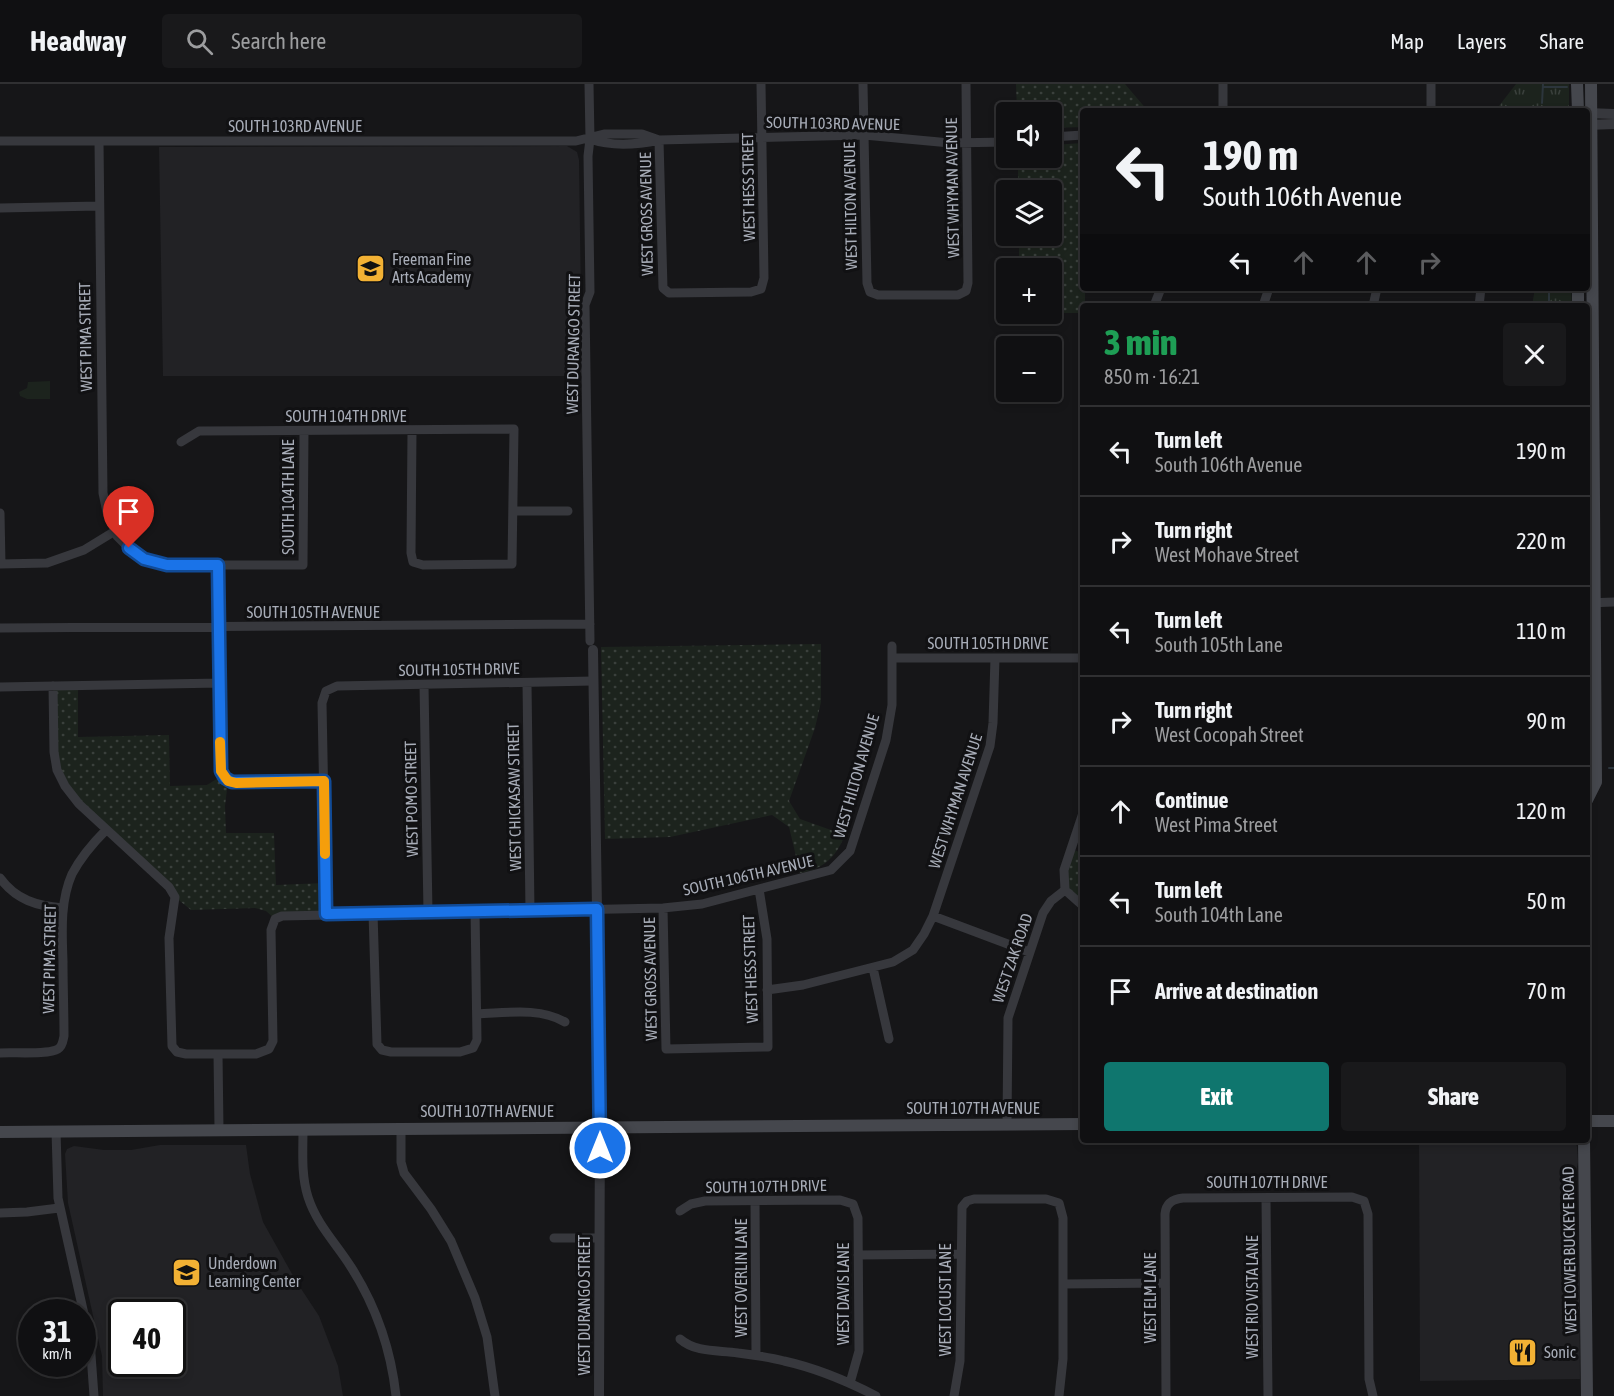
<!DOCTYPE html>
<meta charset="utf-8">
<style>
body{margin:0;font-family:"Asap Condensed",sans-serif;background:#19191b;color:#f1f3f6;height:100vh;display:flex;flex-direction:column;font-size:22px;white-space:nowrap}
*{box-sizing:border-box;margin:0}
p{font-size:20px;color:#9c9d9f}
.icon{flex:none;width:33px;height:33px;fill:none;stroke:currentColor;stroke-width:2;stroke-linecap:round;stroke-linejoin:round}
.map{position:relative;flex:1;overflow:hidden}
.side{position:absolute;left:1080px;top:219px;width:510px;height:840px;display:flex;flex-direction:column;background:#101012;border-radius:6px;box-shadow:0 3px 9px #0003,0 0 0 2px #303032}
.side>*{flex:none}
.guide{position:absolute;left:1080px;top:24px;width:510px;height:183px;border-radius:6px;box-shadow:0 3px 9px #0003,0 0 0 2px #303032;background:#101012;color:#f1f3f6;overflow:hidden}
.controls{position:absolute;left:996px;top:18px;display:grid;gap:12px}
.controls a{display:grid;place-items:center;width:66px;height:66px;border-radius:6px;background:#101012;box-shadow:0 3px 9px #0003,0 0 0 2px #303032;font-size:30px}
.speed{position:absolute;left:18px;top:1215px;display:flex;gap:12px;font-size:30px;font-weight:700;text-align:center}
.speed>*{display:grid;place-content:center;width:78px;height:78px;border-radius:50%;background:#101012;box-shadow:0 3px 9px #0003,0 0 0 2px #303032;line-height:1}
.speed small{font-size:15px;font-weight:400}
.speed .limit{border:3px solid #111;border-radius:9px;background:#fff;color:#111}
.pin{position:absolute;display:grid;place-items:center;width:51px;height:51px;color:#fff;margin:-62px -26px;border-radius:50% 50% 50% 0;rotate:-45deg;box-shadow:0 0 6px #0007}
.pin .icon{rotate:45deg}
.me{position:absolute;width:66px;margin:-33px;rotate:0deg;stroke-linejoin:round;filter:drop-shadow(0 0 4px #0008)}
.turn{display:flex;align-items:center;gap:21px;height:126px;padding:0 24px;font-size:27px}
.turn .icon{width:78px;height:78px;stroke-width:2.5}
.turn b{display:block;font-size:42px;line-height:51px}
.lanes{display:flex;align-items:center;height:57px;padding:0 24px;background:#0003;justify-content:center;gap:30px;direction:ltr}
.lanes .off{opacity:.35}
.round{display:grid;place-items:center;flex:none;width:63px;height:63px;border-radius:6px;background:#19191b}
.headline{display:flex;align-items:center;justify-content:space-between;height:102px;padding:0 24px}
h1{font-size:36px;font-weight:800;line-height:45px;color:#1e9e55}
.action{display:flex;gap:12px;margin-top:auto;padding:12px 24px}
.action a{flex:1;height:69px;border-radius:6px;background:#0f766e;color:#fff;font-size:24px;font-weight:800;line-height:69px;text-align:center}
.action a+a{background:#19191b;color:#f1f3f6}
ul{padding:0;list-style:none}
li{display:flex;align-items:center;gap:18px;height:90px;padding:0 24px;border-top:2px solid #303032}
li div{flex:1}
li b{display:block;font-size:22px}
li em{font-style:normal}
header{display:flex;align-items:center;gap:36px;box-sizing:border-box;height:84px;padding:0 30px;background:#101012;border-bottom:2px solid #303032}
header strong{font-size:28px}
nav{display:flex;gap:33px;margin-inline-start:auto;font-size:21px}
.search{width:420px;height:54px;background:#19191b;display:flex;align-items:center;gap:15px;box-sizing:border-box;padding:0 21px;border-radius:6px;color:#9c9d9f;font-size:22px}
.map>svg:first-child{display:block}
</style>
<header>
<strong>Headway</strong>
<div class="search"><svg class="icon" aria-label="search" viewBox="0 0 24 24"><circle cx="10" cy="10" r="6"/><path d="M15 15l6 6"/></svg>Search here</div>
<nav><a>Map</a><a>Layers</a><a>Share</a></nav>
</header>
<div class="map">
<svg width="1614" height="1312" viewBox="0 0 1614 1312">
<defs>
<pattern id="grass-tufts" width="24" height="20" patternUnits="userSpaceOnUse" patternTransform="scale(1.5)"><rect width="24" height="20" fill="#1c231d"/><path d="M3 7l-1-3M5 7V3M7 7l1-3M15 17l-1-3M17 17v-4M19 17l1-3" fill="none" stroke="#3a403c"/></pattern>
<pattern id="park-dots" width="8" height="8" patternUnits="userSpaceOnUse" patternTransform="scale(1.5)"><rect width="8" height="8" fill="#1c231d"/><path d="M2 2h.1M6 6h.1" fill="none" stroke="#3a403c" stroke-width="1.8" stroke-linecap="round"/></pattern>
</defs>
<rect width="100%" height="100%" fill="#161618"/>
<path fill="#222225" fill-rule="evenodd" d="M567,62L577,68L579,76L582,292H163L159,63Z
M1419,1056H1575L1577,1063L1578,1078L1573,1102L1574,1161L1579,1187L1580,1295L1420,1297Z
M160,1061H246L250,1090L263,1138L296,1197L319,1232L338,1282L343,1312H103L102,1272L68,1119L65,1070L67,1065L74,1062L104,1066H131ZM122,1228H172V1280H122Z"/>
<path fill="url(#grass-tufts)" d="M1516,0H1569V27H1495Z
M1535,204H1571L1572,222H1532Z"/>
<path fill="url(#park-dots)" d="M1016,0H1125L1148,27H1083V43L1052,44V28H1017Z
M1083,59V204H1085V222H1083V229H1052V184H1019V152H1052V106H1018V74H1052V61Z
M821,560V618L815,644L789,717L800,735L845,751C836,773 824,785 800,789L789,743L772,731L670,753L605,755L601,563Z
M78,601V653L169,651L170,702L207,701L223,691L228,697L225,722L226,749H274L276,801L325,799L326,830L275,835L266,827L255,824L191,826L175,813L79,720L60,694L53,602Z
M1070,765L1083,769V822L1065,806Z"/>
<path fill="#1c231d" d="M50,297V315H27L20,312L19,308L27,304L28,298Z"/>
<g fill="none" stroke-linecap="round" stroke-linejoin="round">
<path stroke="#2c353c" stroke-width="2" d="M1543,3H1567
M1542,19L1543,0
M1549,204V222
M1609,684H1614"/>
<path stroke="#37383d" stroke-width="9" d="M589,0L590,55L588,72L590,208L585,221L590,557
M863,0L867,199L870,208L878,211H958L966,207L968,199L966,0
M1223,0V27
M1431,0V27
M1052,53L1083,51
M590,55C613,63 636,61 659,56L864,51L950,59L1006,58
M659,56L663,204L669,209L751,208L761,205L764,194L761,0
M0,57H576L604,50H642L659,56
M99,57L103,409L107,428L115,447
M0,124L99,122
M1154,222L1161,204
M1263,222L1269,204
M1373,222L1377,204
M1479,222L1481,204
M181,358L199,347L514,345L512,480L423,481L413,478L411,469L412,347
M513,427H568
M0,429L1,480
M0,480L47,479L84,466L115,447L117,452L129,464L144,475L167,481H303L304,347
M218,481L221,683C222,692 227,698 236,699L324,697
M1587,519L1614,518
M0,544L590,540
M892,574H1083
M527,599L530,827
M424,601L428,828
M53,602L54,668L57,686L65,702L79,720L169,803L175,813L169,854L172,962L177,968L186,970H256L269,965L273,957L271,846L275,835L282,832L663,824L702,820L831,786L850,767L886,656L892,621V562
M0,603L220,599
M0,794C16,816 37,822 63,824
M1065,806L1064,786L1083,729
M1065,806L1083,822
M663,824L666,965L768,963L767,855L759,805
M373,829L377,960L382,966L391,968H460L473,964L477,956L475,827
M326,830L322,619L326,607L337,602L593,597
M933,832L1029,868
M873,884L889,955
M767,906L803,901L893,878L913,866L924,850L933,832L990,662L993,639L995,574
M477,930C506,929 539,923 565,938
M0,969C13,968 49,971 58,965C63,962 63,956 64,952C64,927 63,902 63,877C62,848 60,817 72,790C81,773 93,759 106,746
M218,970L219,1045
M1007,1040L1008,934L1043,829L1051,817L1065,806
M401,1044V1078L404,1089L431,1125L451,1157L475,1214L487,1253L495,1312
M303,1045C303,1068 301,1091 308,1113C317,1141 336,1159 351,1183C376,1222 391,1266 396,1312
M56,1047L58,1114L90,1257L94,1312
M1266,1114L1268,1312
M755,1117L756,1271
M680,1127L691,1120L705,1117L840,1116L853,1120L858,1134L859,1267L850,1299
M0,1129L27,1128L59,1124
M554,1154H599
M858,1171L961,1170
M1063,1200L1165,1199
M680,1255C696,1269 719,1266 738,1269C754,1271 769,1273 784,1277C816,1284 847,1297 876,1312
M954,1312L960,1277L962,1123L967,1117L974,1115H1046L1059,1119L1063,1134V1275L1059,1312
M1166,1312L1165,1130C1166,1119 1173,1115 1183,1114L1352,1113L1364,1117L1368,1130L1369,1295L1373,1312"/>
<path stroke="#37383d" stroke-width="10" d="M1587,29L1614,30
M1587,41L1614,40
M593,566L600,1020L599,1312"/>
<path stroke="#45474d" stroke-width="12" d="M1577,0L1578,27
M1578,204V222
M1587,716L1596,698L1591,0
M1587,1037H1614
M0,1048L1083,1040
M1584,1056L1587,1312"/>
</g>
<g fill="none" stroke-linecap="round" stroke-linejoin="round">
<defs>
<path id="route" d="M129,464L144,475L167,481H218L221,687L225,694L232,698L324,697L326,830L597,825L600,1064"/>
</defs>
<use href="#route" stroke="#114b97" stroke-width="15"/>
<use href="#route" stroke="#1a73e8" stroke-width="10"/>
<path stroke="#f59e0b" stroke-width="10" d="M220,658L221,687L228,697L236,699L324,697L325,770"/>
</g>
<defs>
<symbol id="school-square" viewBox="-11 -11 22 22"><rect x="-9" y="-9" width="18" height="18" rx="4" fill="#f2b134" stroke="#111113"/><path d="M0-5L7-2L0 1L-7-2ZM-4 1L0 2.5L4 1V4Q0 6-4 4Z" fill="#111"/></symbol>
<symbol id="restaurant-square" viewBox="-11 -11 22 22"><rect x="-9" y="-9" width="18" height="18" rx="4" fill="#f2b134" stroke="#111113"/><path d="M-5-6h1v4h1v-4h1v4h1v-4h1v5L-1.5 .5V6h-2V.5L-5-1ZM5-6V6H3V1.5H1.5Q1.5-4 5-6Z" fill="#111"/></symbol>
</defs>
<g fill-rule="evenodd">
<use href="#school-square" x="354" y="168" width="33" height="33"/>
<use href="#school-square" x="170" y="1172" width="33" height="33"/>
<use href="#restaurant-square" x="1506" y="1252" width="33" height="33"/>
</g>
<g text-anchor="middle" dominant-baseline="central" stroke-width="6" stroke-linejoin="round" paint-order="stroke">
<g font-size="16" fill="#a8adb8" stroke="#111113">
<text transform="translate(833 39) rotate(1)">SOUTH 103RD AVENUE</text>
<text x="295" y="42">SOUTH 103RD AVENUE</text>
<text transform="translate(748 103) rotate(-91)">WEST HESS STREET</text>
<text transform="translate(952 104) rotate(-91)">WEST WHYMAN AVENUE</text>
<text transform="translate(850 122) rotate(-91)">WEST HILTON AVENUE</text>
<text transform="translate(646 130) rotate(-91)">WEST GROSS AVENUE</text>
<text transform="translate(85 253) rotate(-91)">WEST PIMA STREET</text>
<text transform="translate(573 260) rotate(-89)">WEST DURANGO STREET</text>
<text x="346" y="332">SOUTH 104TH DRIVE</text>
<text transform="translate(288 413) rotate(-90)">SOUTH 104TH LANE</text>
<text x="313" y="528">SOUTH 105TH AVENUE</text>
<text x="988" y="559">SOUTH 105TH DRIVE</text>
<text transform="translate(459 585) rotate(-1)">SOUTH 105TH DRIVE</text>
<text transform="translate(856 692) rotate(-74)">WEST HILTON AVENUE</text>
<text transform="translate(514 713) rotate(-91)">WEST CHICKASAW STREET</text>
<text transform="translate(411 715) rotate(-91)">WEST POMO STREET</text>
<text transform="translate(955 717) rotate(-72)">WEST WHYMAN AVENUE</text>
<text transform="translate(748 791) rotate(-13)">SOUTH 106TH AVENUE</text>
<text transform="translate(1012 874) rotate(-71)">WEST ZAK ROAD</text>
<text transform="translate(49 875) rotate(-89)">WEST PIMA STREET</text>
<text transform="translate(750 885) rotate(-92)">WEST HESS STREET</text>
<text transform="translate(650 895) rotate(-91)">WEST GROSS AVENUE</text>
<text x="973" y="1024">SOUTH 107TH AVENUE</text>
<text x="487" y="1027">SOUTH 107TH AVENUE</text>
<text x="1267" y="1098">SOUTH 107TH DRIVE</text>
<text transform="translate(766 1102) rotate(-1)">SOUTH 107TH DRIVE</text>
<text transform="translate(1569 1166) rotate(-91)">WEST LOWER BUCKEYE ROAD</text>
<text transform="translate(741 1194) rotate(-90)">WEST OVERLIN LANE</text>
<text transform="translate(843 1210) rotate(-90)">WEST DAVIS LANE</text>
<text transform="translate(1252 1213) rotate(-90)">WEST RIO VISTA LANE</text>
<text transform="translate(1150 1214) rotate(-90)">WEST ELM LANE</text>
<text transform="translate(945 1216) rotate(-90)">WEST LOCUST LANE</text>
<text transform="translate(584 1221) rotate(-90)">WEST DURANGO STREET</text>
</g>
<g font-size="16" fill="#a8adb8" stroke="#111113" text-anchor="start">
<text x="392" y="175">Freeman Fine<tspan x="392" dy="18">Arts Academy</tspan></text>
<text x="208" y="1179">Underdown<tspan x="208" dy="18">Learning Center</tspan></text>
<text x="1544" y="1268">Sonic</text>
</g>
</g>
</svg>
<div class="controls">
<a><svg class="icon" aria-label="sound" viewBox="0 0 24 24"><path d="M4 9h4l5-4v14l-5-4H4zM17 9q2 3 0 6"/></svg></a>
<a><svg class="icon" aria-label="layers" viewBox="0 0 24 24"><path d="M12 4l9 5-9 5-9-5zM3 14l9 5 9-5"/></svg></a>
<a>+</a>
<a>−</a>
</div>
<div class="speed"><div>31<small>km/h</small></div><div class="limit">40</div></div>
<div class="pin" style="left:129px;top:464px;background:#d93025"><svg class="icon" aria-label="arrive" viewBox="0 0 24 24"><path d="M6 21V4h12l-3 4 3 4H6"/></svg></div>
<svg class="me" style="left:600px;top:1064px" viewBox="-20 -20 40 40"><circle r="17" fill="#1a73e8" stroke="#fff" stroke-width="3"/><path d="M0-11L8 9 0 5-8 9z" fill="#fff"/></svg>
<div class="guide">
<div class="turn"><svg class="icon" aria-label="left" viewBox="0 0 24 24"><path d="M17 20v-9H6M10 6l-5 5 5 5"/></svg><div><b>190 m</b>South 106th Avenue</div></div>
<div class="lanes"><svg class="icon" aria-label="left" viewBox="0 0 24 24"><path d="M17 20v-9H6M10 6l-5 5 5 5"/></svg><svg class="icon off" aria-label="ahead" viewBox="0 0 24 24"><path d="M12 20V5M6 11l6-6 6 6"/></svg><svg class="icon off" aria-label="ahead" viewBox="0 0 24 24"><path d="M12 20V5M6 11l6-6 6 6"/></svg><svg class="icon off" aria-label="right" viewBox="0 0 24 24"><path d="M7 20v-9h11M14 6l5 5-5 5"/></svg></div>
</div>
<section class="side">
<div class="headline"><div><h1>3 min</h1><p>850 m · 16:21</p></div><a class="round"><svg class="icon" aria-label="close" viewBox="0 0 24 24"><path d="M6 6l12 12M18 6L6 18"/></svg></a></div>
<ul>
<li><svg class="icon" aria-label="left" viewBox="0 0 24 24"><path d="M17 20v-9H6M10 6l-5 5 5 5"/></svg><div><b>Turn left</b><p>South 106th Avenue</p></div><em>190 m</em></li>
<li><svg class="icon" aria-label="right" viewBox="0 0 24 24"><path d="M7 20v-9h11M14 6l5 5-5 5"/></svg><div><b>Turn right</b><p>West Mohave Street</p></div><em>220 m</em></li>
<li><svg class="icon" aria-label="left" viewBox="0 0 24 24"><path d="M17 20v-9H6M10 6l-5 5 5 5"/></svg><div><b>Turn left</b><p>South 105th Lane</p></div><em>110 m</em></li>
<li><svg class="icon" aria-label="right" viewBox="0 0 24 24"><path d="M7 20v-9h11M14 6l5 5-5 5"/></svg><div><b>Turn right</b><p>West Cocopah Street</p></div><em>90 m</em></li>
<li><svg class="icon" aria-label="ahead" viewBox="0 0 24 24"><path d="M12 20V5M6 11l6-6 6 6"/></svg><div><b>Continue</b><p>West Pima Street</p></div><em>120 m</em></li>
<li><svg class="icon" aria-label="left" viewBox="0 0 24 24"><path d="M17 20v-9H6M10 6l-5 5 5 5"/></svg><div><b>Turn left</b><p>South 104th Lane</p></div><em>50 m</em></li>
<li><svg class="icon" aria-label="arrive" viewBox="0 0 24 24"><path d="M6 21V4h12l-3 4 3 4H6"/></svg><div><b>Arrive at destination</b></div><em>70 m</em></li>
</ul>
<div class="action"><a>Exit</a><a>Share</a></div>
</section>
</div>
